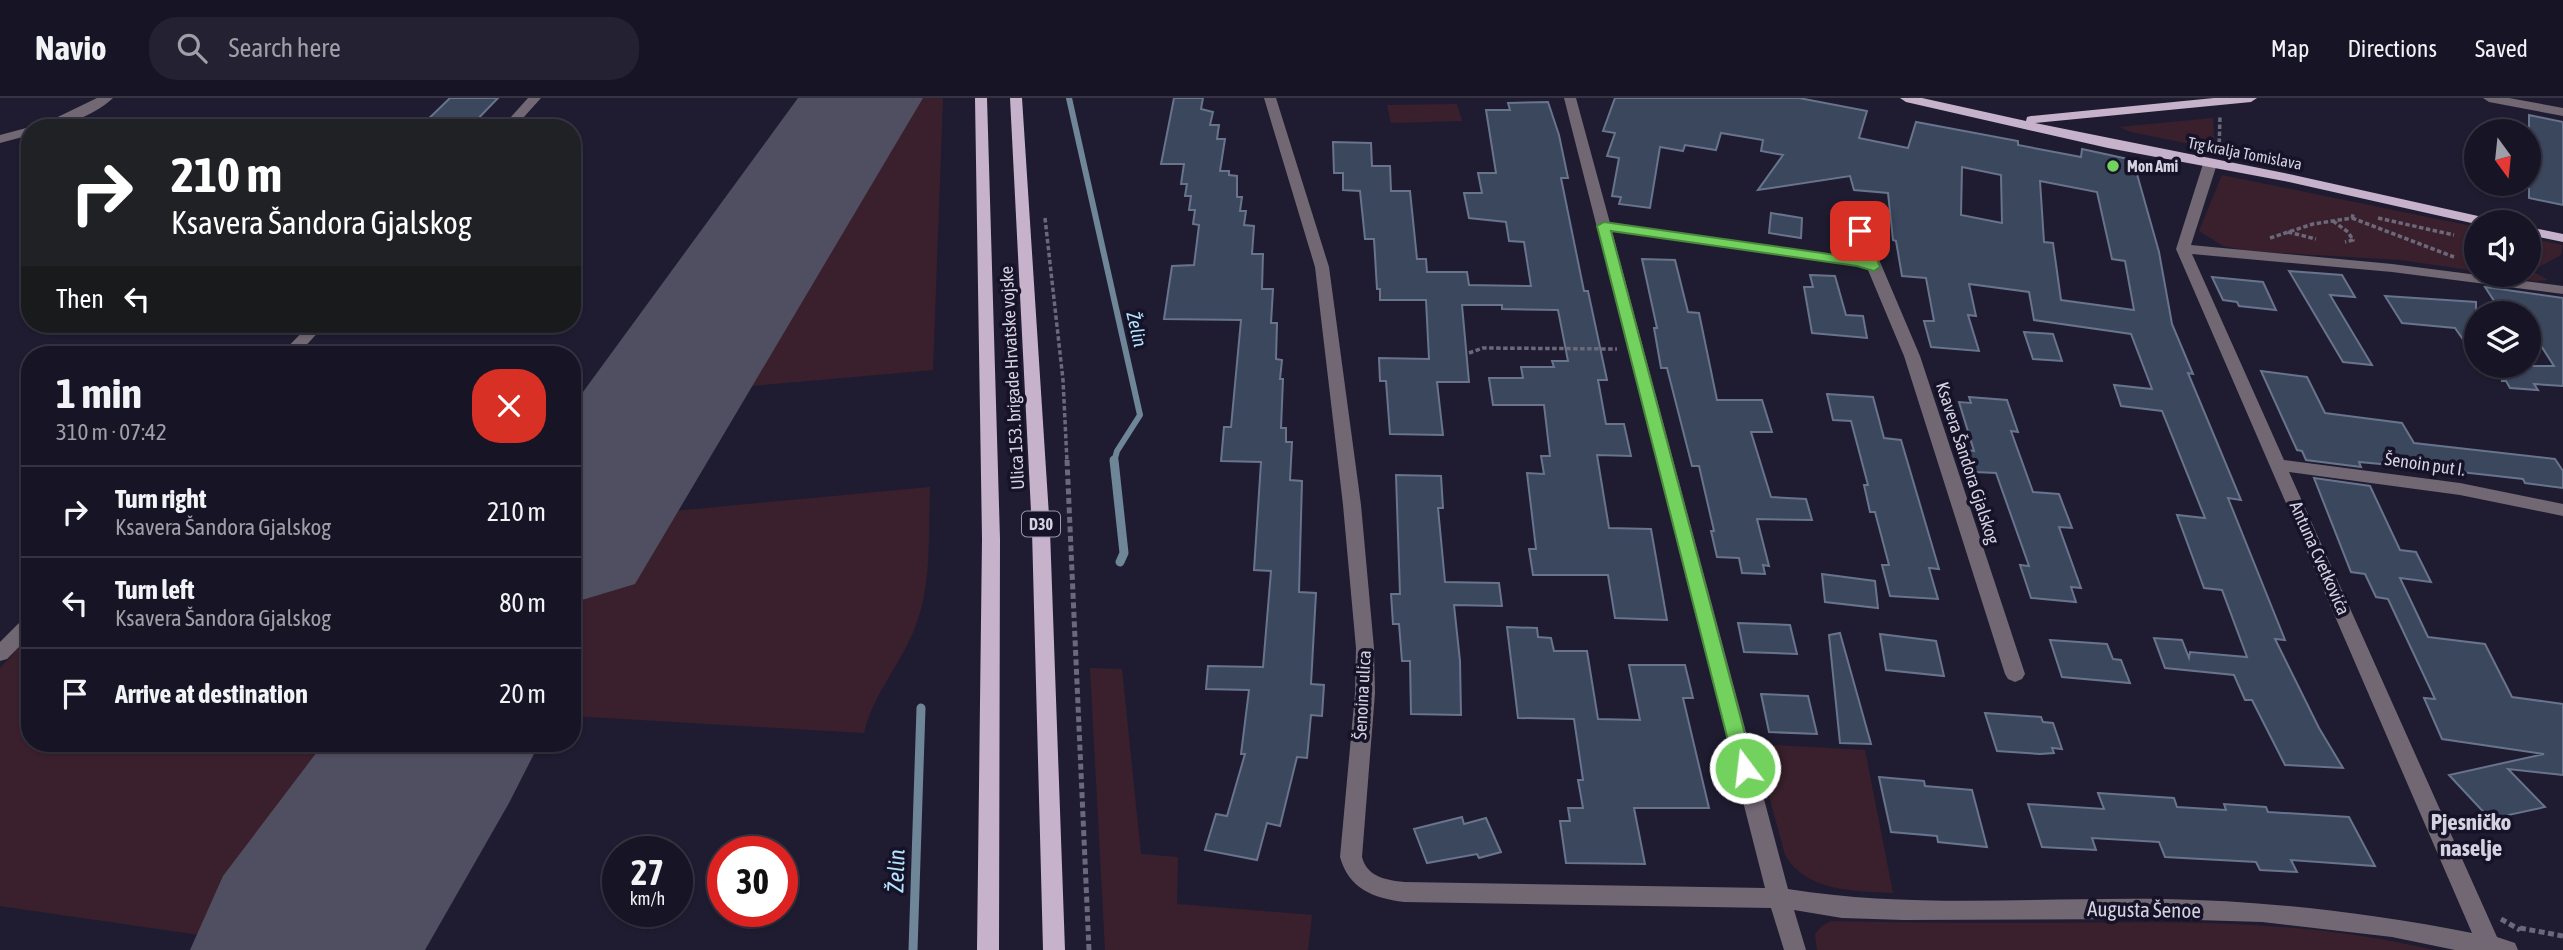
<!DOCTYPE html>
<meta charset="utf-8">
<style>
body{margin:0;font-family:"Asap Condensed",sans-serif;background:#242232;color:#f1f3f6;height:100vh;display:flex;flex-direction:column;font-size:26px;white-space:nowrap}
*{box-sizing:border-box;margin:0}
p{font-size:23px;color:#9e9fa7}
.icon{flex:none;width:38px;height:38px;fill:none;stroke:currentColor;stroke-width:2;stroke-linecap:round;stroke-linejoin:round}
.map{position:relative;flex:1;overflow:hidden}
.details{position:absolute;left:21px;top:248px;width:560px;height:406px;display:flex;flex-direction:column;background:#171525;border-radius:28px;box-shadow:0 2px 5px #0004,0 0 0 2px #363442}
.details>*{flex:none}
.guide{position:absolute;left:21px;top:21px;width:560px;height:214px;border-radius:28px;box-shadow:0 2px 5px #0004,0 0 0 2px #363442;background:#202124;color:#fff;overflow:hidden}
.needle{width:46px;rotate:165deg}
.buttons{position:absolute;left:2464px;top:21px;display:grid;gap:14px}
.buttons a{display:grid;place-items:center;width:77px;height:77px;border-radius:50%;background:#171525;box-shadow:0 2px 5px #0004,0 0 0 2px #363442;font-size:35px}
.speed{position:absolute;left:602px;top:738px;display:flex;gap:14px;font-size:35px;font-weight:700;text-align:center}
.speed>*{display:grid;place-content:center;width:91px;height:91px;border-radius:50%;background:#171525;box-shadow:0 2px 5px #0004,0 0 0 2px #363442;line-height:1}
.speed small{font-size:18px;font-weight:400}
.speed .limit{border:10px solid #d22;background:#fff;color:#111}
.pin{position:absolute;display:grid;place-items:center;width:60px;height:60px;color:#fff;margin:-30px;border-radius:14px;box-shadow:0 4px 10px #0006}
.me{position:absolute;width:77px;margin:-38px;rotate:345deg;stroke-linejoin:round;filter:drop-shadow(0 0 5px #0008)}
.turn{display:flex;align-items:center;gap:24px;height:147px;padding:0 35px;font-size:32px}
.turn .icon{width:91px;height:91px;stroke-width:2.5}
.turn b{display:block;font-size:49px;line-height:60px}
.then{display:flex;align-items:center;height:66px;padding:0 35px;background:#0003;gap:14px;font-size:26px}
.round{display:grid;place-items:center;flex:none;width:74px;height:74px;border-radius:28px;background:#242232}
.overview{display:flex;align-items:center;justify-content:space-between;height:119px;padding:0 35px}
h1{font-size:42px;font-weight:700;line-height:52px}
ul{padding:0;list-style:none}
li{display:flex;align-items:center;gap:21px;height:91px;padding:0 35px;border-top:2px solid #363442}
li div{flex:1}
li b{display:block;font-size:26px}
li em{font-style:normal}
header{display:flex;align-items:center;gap:42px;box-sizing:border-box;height:98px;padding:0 35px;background:#171525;border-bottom:2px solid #363442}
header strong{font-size:33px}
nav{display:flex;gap:38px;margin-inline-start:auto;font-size:24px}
.search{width:490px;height:63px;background:#242232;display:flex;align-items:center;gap:18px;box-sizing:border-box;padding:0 24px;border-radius:28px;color:#9e9fa7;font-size:26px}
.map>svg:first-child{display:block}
</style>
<header>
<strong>Navio</strong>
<div class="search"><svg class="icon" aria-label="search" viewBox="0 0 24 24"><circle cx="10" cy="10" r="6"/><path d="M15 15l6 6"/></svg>Search here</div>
<nav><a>Map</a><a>Directions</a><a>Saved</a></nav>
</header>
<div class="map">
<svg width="2563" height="852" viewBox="0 0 2563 852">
<rect width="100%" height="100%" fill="#1f1c31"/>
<path fill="#3a202c" d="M883,0H943L933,272L715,291Z
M1457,6L1462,23L1391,25L1387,7Z
M2213,20L2215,51L2131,34L2119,29Z
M2222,77L2476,129V173L2400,162L2250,153L2223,148L2199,133Z
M2529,140L2563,147L2561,157L2532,173L2548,182L2534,183L2498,177H2529Z
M930,389C928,440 933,496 909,543C894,574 872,601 864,635L572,618V519L643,416Z
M30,538V646H391L261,846L0,808V570Z
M1090,570L1122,571L1141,756L1178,759L1177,806L1312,817L1308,852H1105Z
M1755,646L1865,652L1893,795C1856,793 1806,794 1785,757Z
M1831,823C1905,825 1979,825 2054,825C2181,823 2308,822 2433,852H1817L1815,836L1822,828Z"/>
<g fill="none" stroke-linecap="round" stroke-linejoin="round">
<path stroke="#6e8697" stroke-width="6" d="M1069,0L1140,317L1117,353L1114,364"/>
<path stroke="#6e8697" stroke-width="9" d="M1114,362L1124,455L1120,464
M913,852L921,610"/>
<path fill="#504e61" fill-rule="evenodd" d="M798,0H923L635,486L572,505V309Z
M323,646H539L509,705L425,852H190L223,778Z"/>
</g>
<path fill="#3b475d" stroke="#67748c" stroke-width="2" fill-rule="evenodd" d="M450,0H498L469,30H419Z
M1174,0H1203L1201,11L1213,14L1210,27H1219L1217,41H1225L1220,73H1229V77L1237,78V99H1242L1240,113H1246L1244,127L1254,128L1252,156H1263L1262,191H1273L1271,225H1277L1276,261L1282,262L1280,281H1283L1281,330H1286V344H1292L1290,382L1302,383L1299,494L1316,495L1311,586L1324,587L1322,618L1311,617L1307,660L1297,659L1280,728L1267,725L1257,762L1205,752L1216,716L1227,718L1245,656H1241L1249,592L1206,591L1208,568L1263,569L1271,473L1254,472L1261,364L1221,363L1224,329H1231L1241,222L1164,221L1172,168L1194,167L1199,127L1193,126L1195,112H1189L1191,98H1185L1187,86H1181L1184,66H1161Z
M1615,0H1799L1867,13L1859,40L1908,50L1916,24L2018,43V47L2081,59L2082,51L2133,62L2159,154L2172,226L2193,276L2188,275L2241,402L2228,400L2285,542L2275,541L2319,630L2343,670L2285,667L2252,602H2245L2234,577L2165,570L2154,540L2182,542L2189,560L2190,554L2247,559L2222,492L2204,490L2177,417L2205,420L2162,313L2121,308L2114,287L2152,291L2131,236L2034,222L2029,194L1969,186L1976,218L1968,217L1979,253L1931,249L1924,223H1934L1926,180L1902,178L1896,143L1893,142L1888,95L1854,92L1850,78L1758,92L1783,57L1761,53L1763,42L1721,35L1716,52L1685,47L1683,53L1660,49L1650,110L1619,106L1621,99L1612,98L1619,60L1607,58L1615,35L1603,33ZM1962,69L2001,77L2002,125L1961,117ZM2040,83L2097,94L2112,161L2125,163L2134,212L2061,202L2053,145L2044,144Z
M1548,4L1559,37L1568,80H1561L1584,193H1588L1607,282H1598L1606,326H1624L1631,358L1597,357L1609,430L1651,431L1667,522L1615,520L1608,477H1533L1529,451H1536L1527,375L1544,376L1541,358H1550L1544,307H1493L1489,280H1523L1521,269H1554L1552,263H1568L1558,212L1502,211V207H1462L1469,284H1437L1443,337L1390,336L1386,283H1380L1379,260L1429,261L1426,202H1380V191H1377L1374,141H1365L1360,93L1343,92V75H1334L1333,44L1371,45L1372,68H1390L1391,93H1410L1417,161H1426L1427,174H1467L1469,187L1531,188L1524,144L1509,143L1506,124L1469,120L1464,95H1482L1478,75H1496L1486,12H1510L1508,5Z
M2529,17L2563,24V107L2529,100Z
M1771,115L1802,120L1801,140L1769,135Z
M1642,161L1675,162L1688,214L1699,215L1717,302H1762L1772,334H1751L1771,399L1806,401L1812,422L1757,421L1769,468L1763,467L1765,476L1742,475L1739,460L1717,459L1711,433H1714L1699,368H1692L1667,270H1661L1654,230H1657Z
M2289,173L2342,177L2355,199L2330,197L2372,267L2343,264Z
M1810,177L1835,178L1846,217L1863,218L1867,240L1812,235L1804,189H1813Z
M2212,179L2263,184L2276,212L2239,208L2237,204L2223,202Z
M2485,189L2563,200V288L2534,286L2538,292L2510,290L2506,283H2502V277L2496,268H2554L2529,229V215H2502Z
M2385,198L2476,204V260L2455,230L2402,225Z
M2024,234L2053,236L2062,263L2033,261Z
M2261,273L2307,279L2325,315L2402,325L2414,345L2555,361L2563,373V390L2525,385L2523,381L2434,371L2359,364L2361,369L2306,362L2302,353L2297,352Z
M1827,296L1873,299L1884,340L1901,342L1939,471L1929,470L1938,501L1890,498L1882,467H1889L1875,414H1870L1864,387H1868L1851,323L1833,322Z
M1969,299L2007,302L2018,334L2011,333L2033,394L2059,396L2072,430L2059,429L2081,490L2071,489L2076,504L2031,500L2020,467L2029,468L1996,375L1975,374L1968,352L1974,353L1959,304L1971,305Z
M1396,377L1441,378L1443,410H1438L1445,484L1499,485L1502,508L1454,507L1460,563L1461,617L1411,616L1410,563H1402L1399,526H1393L1391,496H1400Z
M2314,380L2370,388L2400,452L2416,454L2431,484L2400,480L2428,539L2485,546L2512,599L2563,606V677L2508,671L2545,709L2490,721L2449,677L2544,656L2442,641L2424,600L2435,601L2388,501L2376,499L2365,476L2351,474Z
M1822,476L1875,483L1878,510L1825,504Z
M1738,525L1790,527L1797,556L1744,554Z
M1507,529L1537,530L1538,539L1551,540L1554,553H1587L1598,621L1640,622L1629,567H1685L1693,600H1683L1709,710H1634L1645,766L1566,765L1560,723H1570L1568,710H1583L1578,682H1583L1574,621L1518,620Z
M1840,535L1871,646L1840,645L1829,537Z
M1880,536L1936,543L1944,578L1886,572Z
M2050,542L2107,546L2113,561L2121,562L2130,585L2062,579Z
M1761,596L1808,598L1817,636L1769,634Z
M1985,615L2041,619L2043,624L2053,625L2062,651L2052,650L2054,655L2040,656L1997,653Z
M1879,679L1924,683L1925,688L1972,692L1987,749L1938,744L1937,738L1891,734Z
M2098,695L2174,700L2177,709L2226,712L2224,706L2266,709L2268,714L2349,719L2375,768L2291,762L2297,774L2260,772L2256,764L2165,759L2159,744L2092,740L2096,752L2042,749L2028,706L2104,711Z
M1462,719L1464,726L1486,720L1501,754L1479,760L1477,756L1427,765L1414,731Z"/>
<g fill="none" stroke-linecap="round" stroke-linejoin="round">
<path stroke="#6a687a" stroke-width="3.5" stroke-dasharray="4.5 2.5" stroke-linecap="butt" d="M2219,52L2220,19
M2502,118L2521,121
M1045,120L1063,282L1067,364
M2352,120L2454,159
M2378,120L2454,137
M2333,123L2348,134L2353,142L2345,144
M2288,134L2316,141
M2270,140L2313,126L2352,120L2354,114
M1469,255L1483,250L1617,251"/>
<path stroke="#6a687a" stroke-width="5" stroke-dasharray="6 3.5" stroke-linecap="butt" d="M1067,362L1089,852
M2501,821L2520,832
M2520,830L2563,838"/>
<path fill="#726874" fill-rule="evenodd" d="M97,0H113C94,18 60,30 35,30Z
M528,0H541L514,30H501Z
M1264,0H1276L1329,169L1361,407L1374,550L1375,595L1362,759C1367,779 1386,782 1404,784L1765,790L1564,0H1576L1610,125L1864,161L1846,115L1848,112H1858L1920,258L2025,576L2022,581L2015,584L2008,581L2005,576L1904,258L1868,172L1857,168L1612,133L1788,791C1912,811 2040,799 2165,801C2269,803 2370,815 2472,835L2176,151L2203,66L2210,62L2217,66L2191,147L2392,166L2563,188V196L2392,174L2192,156L2284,362L2460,385L2563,406V418L2460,397L2289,374L2497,839L2515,845L2518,852H2455L2392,839L2262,824L2164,821L1904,822L1842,820L1794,812L1806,852H1784L1771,810L1404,804C1373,800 1349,791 1340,759L1355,595L1356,550L1343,407L1315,169Z
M2483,0H2509L2563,10V18L2489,4Z
M30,29L32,30H30V37L0,45V37Z
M310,226H326L297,257H280Z
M30,519V538L7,561L0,563V544L23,521Z"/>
<path fill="#c7b2cb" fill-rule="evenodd" d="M975,0H987L1000,441L999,852H977L982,441Z
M1010,0H1022L1050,433L1065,852H1043L1032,433Z
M1900,0H1922L2026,23L2027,19L2031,18L2214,0H2257L2251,4L2035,25L2289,76L2487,120L2494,124L2476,126L2289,84L2108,50L1906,4Z
M2529,129L2563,136V144L2529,137Z"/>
</g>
<path fill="#72d25d" stroke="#4a883c" stroke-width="2" d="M1604,124L1864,161L1854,133L1860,129L1866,133L1880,169L1874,173L1857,168L1611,133L1754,670L1751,675L1745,678L1738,675L1735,670L1597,128Z"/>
<circle fill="#72d25d" stroke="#161227" stroke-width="2.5" cx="2113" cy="68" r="7"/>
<g text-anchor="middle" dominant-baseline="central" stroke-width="7" stroke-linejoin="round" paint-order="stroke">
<g font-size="16" fill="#d4d2e1" stroke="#161227">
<text transform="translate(2245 55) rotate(11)">Trg kralja Tomislava</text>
</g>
<g font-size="16" font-weight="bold" fill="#d4d2e1" stroke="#161227" text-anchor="start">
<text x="2127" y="68">Mon Ami</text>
</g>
<rect fill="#161227" stroke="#9b98a9" stroke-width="2" x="1022" y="413.5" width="38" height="25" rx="5"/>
<g font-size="16" font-weight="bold" fill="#d4d2e1">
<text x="1041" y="426">D30</text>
</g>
<g font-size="18" fill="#d4d2e1" stroke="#161227">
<text transform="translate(1012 280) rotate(-93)">Ulica 153. brigade Hrvatske vojske</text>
<text transform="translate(1968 365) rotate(72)">Ksavera Šandora Gjalskog</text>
<text transform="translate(2425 366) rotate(8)">Šenoin put I.</text>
<text transform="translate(2320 460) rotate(66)">Antuna Cvetkovića</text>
<text transform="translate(1362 597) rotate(-87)">Šenoina ulica</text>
</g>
<g font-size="19" font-style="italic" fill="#b2e5ff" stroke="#161227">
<text transform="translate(1137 231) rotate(77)">Želin</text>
</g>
<g font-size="21" fill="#d4d2e1" stroke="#161227">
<text transform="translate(2144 811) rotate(1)">Augusta Šenoe</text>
</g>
<g font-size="23" font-weight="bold" fill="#d4d2e1" stroke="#161227">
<text x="2471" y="724">Pjesničko<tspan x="2471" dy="26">naselje</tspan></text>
</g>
<g font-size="23" font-style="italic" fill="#b2e5ff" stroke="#161227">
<text transform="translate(896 773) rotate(-88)">Želin</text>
</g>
</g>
</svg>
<div class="buttons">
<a><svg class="needle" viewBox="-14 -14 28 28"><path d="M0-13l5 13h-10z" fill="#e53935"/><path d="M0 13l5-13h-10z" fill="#9e9fa7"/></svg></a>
<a><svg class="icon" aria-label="sound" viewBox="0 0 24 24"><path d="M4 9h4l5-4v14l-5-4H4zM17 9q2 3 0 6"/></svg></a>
<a><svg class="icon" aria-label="layers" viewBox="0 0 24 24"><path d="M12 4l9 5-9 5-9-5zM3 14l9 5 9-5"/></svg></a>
</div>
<div class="speed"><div>27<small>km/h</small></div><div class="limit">30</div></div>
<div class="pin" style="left:1860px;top:133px;background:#d93025"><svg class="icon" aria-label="arrive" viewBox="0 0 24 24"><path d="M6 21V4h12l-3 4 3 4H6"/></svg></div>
<svg class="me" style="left:1745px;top:670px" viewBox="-20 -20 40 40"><circle r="17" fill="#72d25d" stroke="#fff" stroke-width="3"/><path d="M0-11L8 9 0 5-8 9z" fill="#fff"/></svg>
<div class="guide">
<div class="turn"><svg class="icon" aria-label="right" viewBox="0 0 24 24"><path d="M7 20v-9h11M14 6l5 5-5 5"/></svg><div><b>210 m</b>Ksavera Šandora Gjalskog</div></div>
<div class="then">Then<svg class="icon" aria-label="left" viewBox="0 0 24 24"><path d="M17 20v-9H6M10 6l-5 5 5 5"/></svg></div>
</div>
<section class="details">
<div class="overview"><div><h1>1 min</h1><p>310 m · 07:42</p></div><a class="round" style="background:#d93025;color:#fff"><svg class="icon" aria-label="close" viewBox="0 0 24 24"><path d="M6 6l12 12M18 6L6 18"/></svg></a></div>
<ul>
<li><svg class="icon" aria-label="right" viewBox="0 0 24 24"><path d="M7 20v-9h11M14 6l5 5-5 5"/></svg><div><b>Turn right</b><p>Ksavera Šandora Gjalskog</p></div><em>210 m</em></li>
<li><svg class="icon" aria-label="left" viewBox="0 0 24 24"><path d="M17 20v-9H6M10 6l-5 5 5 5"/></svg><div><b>Turn left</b><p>Ksavera Šandora Gjalskog</p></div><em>80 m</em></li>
<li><svg class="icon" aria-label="arrive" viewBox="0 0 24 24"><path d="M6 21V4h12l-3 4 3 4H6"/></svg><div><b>Arrive at destination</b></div><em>20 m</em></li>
</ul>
</section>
</div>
